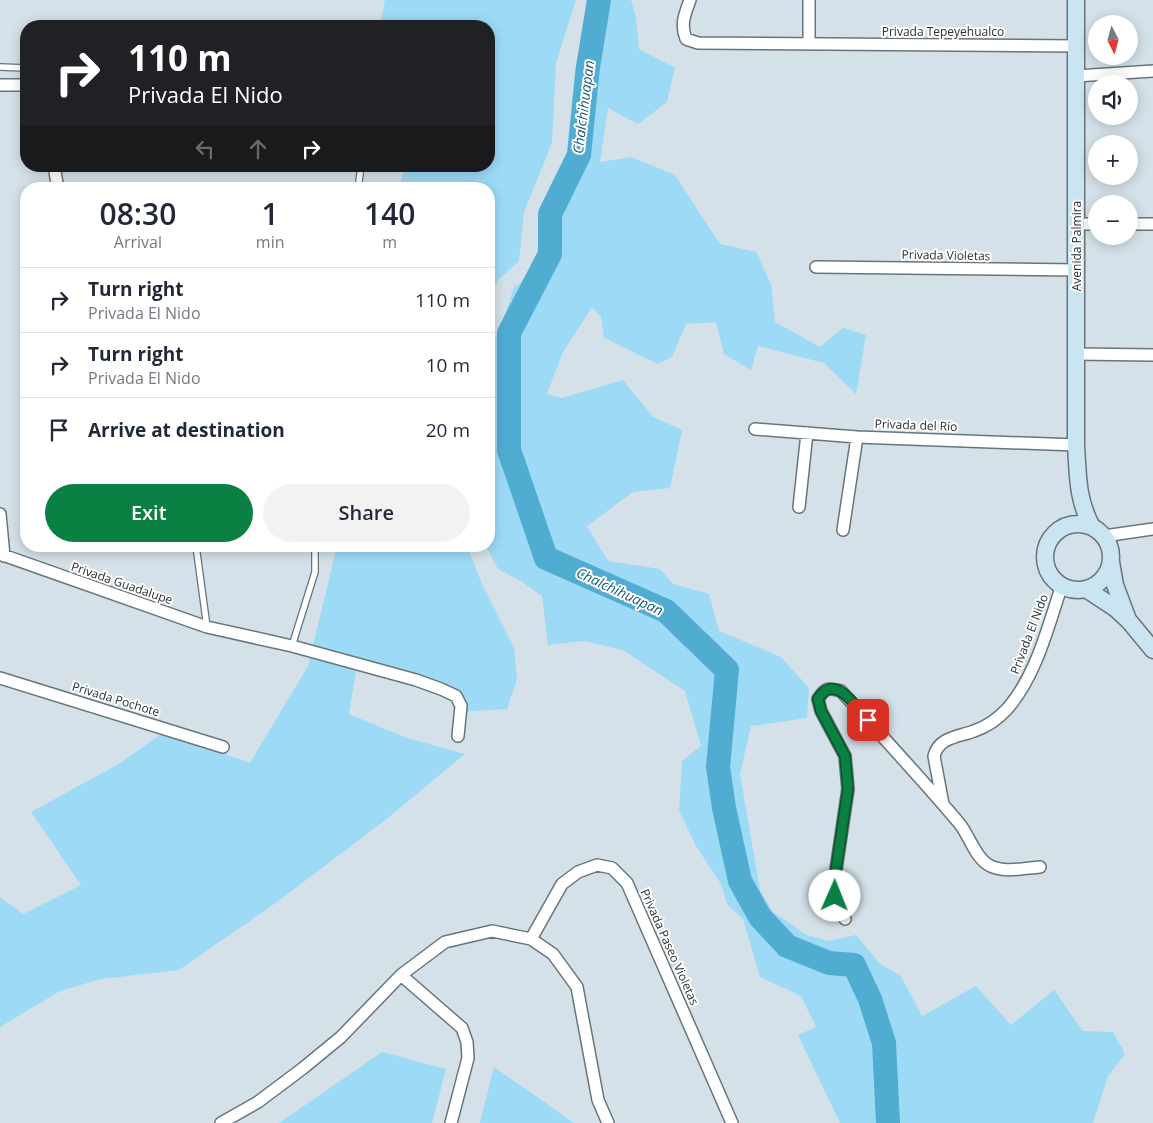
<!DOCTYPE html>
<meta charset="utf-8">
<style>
body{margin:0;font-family:"Open Sans",sans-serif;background:#f2f2f3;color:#1f2937;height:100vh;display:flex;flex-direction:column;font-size:19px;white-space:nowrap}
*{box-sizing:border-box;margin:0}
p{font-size:16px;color:#747a83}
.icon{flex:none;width:28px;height:28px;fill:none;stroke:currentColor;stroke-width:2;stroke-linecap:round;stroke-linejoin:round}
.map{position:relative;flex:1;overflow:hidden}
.side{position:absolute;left:20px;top:182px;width:475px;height:370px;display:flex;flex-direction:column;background:#fff;border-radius:20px;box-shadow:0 2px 12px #0003}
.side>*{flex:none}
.guide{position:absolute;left:20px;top:20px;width:475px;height:152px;border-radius:20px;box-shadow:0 2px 12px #0003;background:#202124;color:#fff;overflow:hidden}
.needle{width:32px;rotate:174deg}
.tools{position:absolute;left:1088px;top:15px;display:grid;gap:10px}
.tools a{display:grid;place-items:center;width:50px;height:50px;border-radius:50%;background:#fff;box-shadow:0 2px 12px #0003;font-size:25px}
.pin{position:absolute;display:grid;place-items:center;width:42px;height:42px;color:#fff;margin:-21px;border-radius:10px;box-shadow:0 2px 8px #0006}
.me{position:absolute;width:55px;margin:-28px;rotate:1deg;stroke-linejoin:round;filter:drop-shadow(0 0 4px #0008)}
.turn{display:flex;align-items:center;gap:18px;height:105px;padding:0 25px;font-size:22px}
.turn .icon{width:65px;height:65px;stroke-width:2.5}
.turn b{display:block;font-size:35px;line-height:42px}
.lanes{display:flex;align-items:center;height:48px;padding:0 25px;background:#0003;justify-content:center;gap:25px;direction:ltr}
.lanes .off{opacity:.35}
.eta{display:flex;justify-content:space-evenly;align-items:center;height:85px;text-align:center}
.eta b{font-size:30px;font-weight:600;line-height:35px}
.cta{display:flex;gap:10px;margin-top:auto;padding:10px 25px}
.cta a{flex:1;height:58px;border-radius:30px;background:#0b8043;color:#fff;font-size:20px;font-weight:600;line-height:58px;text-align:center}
.cta a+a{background:#f2f2f3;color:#1f2937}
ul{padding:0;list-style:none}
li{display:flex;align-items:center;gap:15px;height:65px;padding:0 25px;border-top:1px solid #e0e1e3}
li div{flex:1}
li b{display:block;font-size:19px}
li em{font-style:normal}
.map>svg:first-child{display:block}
</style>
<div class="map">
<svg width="1153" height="1123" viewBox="0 0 1153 1123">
<rect width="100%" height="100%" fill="#d4e1e8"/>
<path fill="#9ddaf6" d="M385,0H576L556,63L552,143L524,212L519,261L497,281L489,301V189H398L406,166H489V26H380Z
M595,0H631L636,18L639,49L675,68L667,102L638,124L608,108L600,162L631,157L675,175L720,244L756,252L771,284L775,322L820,347L843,328L866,335L856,394L824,363L758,346L751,370L724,354L716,322L686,324L672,357L658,364L604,338L601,317L592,307L562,354L547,394L562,398L623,380L653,417L682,430L670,488L633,492L587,526L608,561L660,569L673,584L709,594L719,631L781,657L809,688L807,718L751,726L740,774L760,890L773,912L807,935L829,941L856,935L880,964L901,976L922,1016L976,986L1011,1025L1054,990L1083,1031L1113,1032L1125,1054L1108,1076L1093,1123H840L798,1035L816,1027L801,996L760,977L743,919L727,904L721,884L696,846L679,810L682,761L701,746L685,691L623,650L584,641L548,645L542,596L521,581L498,569L486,546H489V353L504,317L514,287L530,277L540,264L538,245L541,212L567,152L575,69L593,19Z
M337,546H467L482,584L514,648L517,679L507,709L458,712L450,688L357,665L349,714L407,738L465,754L384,821L277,902L179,970L101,979L60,991L0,1027V897L23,914L81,885L31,812L119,764L164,732L250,763L308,666Z
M382,1052L446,1069L432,1123H279Z
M494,1067L574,1123H480Z"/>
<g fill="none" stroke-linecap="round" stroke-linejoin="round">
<path stroke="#51acd2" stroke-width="24" d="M599,0L588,67L579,155L550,214V254L509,333V450L546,558L666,611L727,670L718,767L724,808L740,881L760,917L787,946L829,963L854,965L870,999L884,1043L888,1123"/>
<defs>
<path id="service" d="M0,67L26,68
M358,189L361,166
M196,546L207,627
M292,646L315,572V546"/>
<path id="minor" d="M690,0C685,14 680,24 686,39L698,43L1077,46
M809,0V44
M1076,76L1153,71
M0,85H26
M54,166L58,189
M1076,224H1096
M1129,224H1153
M816,267L1077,270
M1077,354L1153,355
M755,429L857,437L1076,445
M799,507L807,433
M0,514L4,556
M843,530L857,437
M1104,536L1153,529
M0,554L207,627L292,646L416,680L441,689L456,696L461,706L458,736
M0,678L223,747
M943,804L934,756C939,737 958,737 974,731C986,727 999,718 1008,708C1037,674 1048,626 1062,585
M845,919L835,897L834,883L848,789L845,756L821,711L818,699C826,687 828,688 841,691C881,735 921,778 959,823C969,835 974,855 987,864C1002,874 1024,868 1040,867
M531,939L562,884L578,872L597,865L612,868L627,883L732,1123
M401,975L462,1028L467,1042L468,1058L451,1123
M221,1123L258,1102L302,1069L341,1037L401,975L445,942L492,931L531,939L553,954L577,987L598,1100L608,1123"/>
<path id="secondary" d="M1076,0V445C1078,476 1077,499 1092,527
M1045 557a33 33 0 1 1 66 0a33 33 0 1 1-66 0Z
M1111,562L1115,585L1127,617
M1086,589L1115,608L1129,621L1153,650"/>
</defs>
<use href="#service" stroke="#69757b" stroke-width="8"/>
<use href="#minor" stroke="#69757b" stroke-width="14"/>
<use href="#secondary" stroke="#69757b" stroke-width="19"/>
<use href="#service" stroke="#fff" stroke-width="5.5"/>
<use href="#minor" stroke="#fff" stroke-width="11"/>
<use href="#secondary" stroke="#c9e5f1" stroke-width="16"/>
</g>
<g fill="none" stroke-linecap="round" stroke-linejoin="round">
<defs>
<path id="route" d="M835,896L834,883L848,789L845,756L821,711L818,699C835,672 855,706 868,720"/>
</defs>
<use href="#route" stroke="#07532c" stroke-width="12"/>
<use href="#route" stroke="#0b8043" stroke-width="9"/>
</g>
<g text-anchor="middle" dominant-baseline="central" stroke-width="4" stroke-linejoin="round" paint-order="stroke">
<g font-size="12" fill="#2a2f32" stroke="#fff">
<text x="943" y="31">Privada Tepeyehualco</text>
<text transform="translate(1076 246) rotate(-90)">Avenida Palmira</text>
<text transform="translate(946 255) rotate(1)">Privada Violetas</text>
<text transform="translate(916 425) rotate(2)">Privada del Río</text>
<text transform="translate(122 583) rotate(19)">Privada Guadalupe</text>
<text transform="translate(1029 634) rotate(-69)">Privada El Nido</text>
<text transform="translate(116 699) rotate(17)">Privada Pochote</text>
<text transform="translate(670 947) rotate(66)">Privada Paseo Violetas</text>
</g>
<g font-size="14" font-style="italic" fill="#115a75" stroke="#fff">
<text transform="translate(583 107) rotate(-83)">Chalchihuapan</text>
<text transform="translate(620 591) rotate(25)">Chalchihuapan</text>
</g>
</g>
</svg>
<div class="tools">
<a><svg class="needle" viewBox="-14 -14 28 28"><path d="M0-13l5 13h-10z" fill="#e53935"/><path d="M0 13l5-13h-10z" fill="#747a83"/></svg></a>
<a><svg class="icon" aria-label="sound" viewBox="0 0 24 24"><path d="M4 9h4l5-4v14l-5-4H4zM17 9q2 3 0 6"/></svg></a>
<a>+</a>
<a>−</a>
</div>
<div class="pin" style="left:868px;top:720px;background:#d93025"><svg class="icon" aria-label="arrive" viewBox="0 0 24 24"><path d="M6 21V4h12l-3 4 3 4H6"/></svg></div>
<svg class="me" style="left:835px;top:896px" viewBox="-20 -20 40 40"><circle r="19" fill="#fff"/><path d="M0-13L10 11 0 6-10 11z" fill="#0b8043"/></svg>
<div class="guide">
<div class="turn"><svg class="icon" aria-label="right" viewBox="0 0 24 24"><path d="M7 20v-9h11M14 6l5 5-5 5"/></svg><div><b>110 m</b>Privada El Nido</div></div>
<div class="lanes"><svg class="icon off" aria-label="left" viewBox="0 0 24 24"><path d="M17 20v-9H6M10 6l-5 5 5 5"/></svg><svg class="icon off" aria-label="ahead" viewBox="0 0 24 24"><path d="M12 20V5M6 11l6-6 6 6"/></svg><svg class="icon" aria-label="right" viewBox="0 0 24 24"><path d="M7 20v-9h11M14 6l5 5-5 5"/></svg></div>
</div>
<section class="side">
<div class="eta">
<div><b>08:30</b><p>Arrival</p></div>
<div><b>1</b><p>min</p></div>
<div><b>140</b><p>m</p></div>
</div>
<ul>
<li><svg class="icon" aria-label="right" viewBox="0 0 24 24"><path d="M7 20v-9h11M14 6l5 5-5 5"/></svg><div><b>Turn right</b><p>Privada El Nido</p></div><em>110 m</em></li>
<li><svg class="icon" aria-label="right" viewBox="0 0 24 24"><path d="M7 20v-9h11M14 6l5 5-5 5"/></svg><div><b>Turn right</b><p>Privada El Nido</p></div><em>10 m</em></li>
<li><svg class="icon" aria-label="arrive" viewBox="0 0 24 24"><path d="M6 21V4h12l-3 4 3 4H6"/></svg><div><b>Arrive at destination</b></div><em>20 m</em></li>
</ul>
<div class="cta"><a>Exit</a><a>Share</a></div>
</section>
</div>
